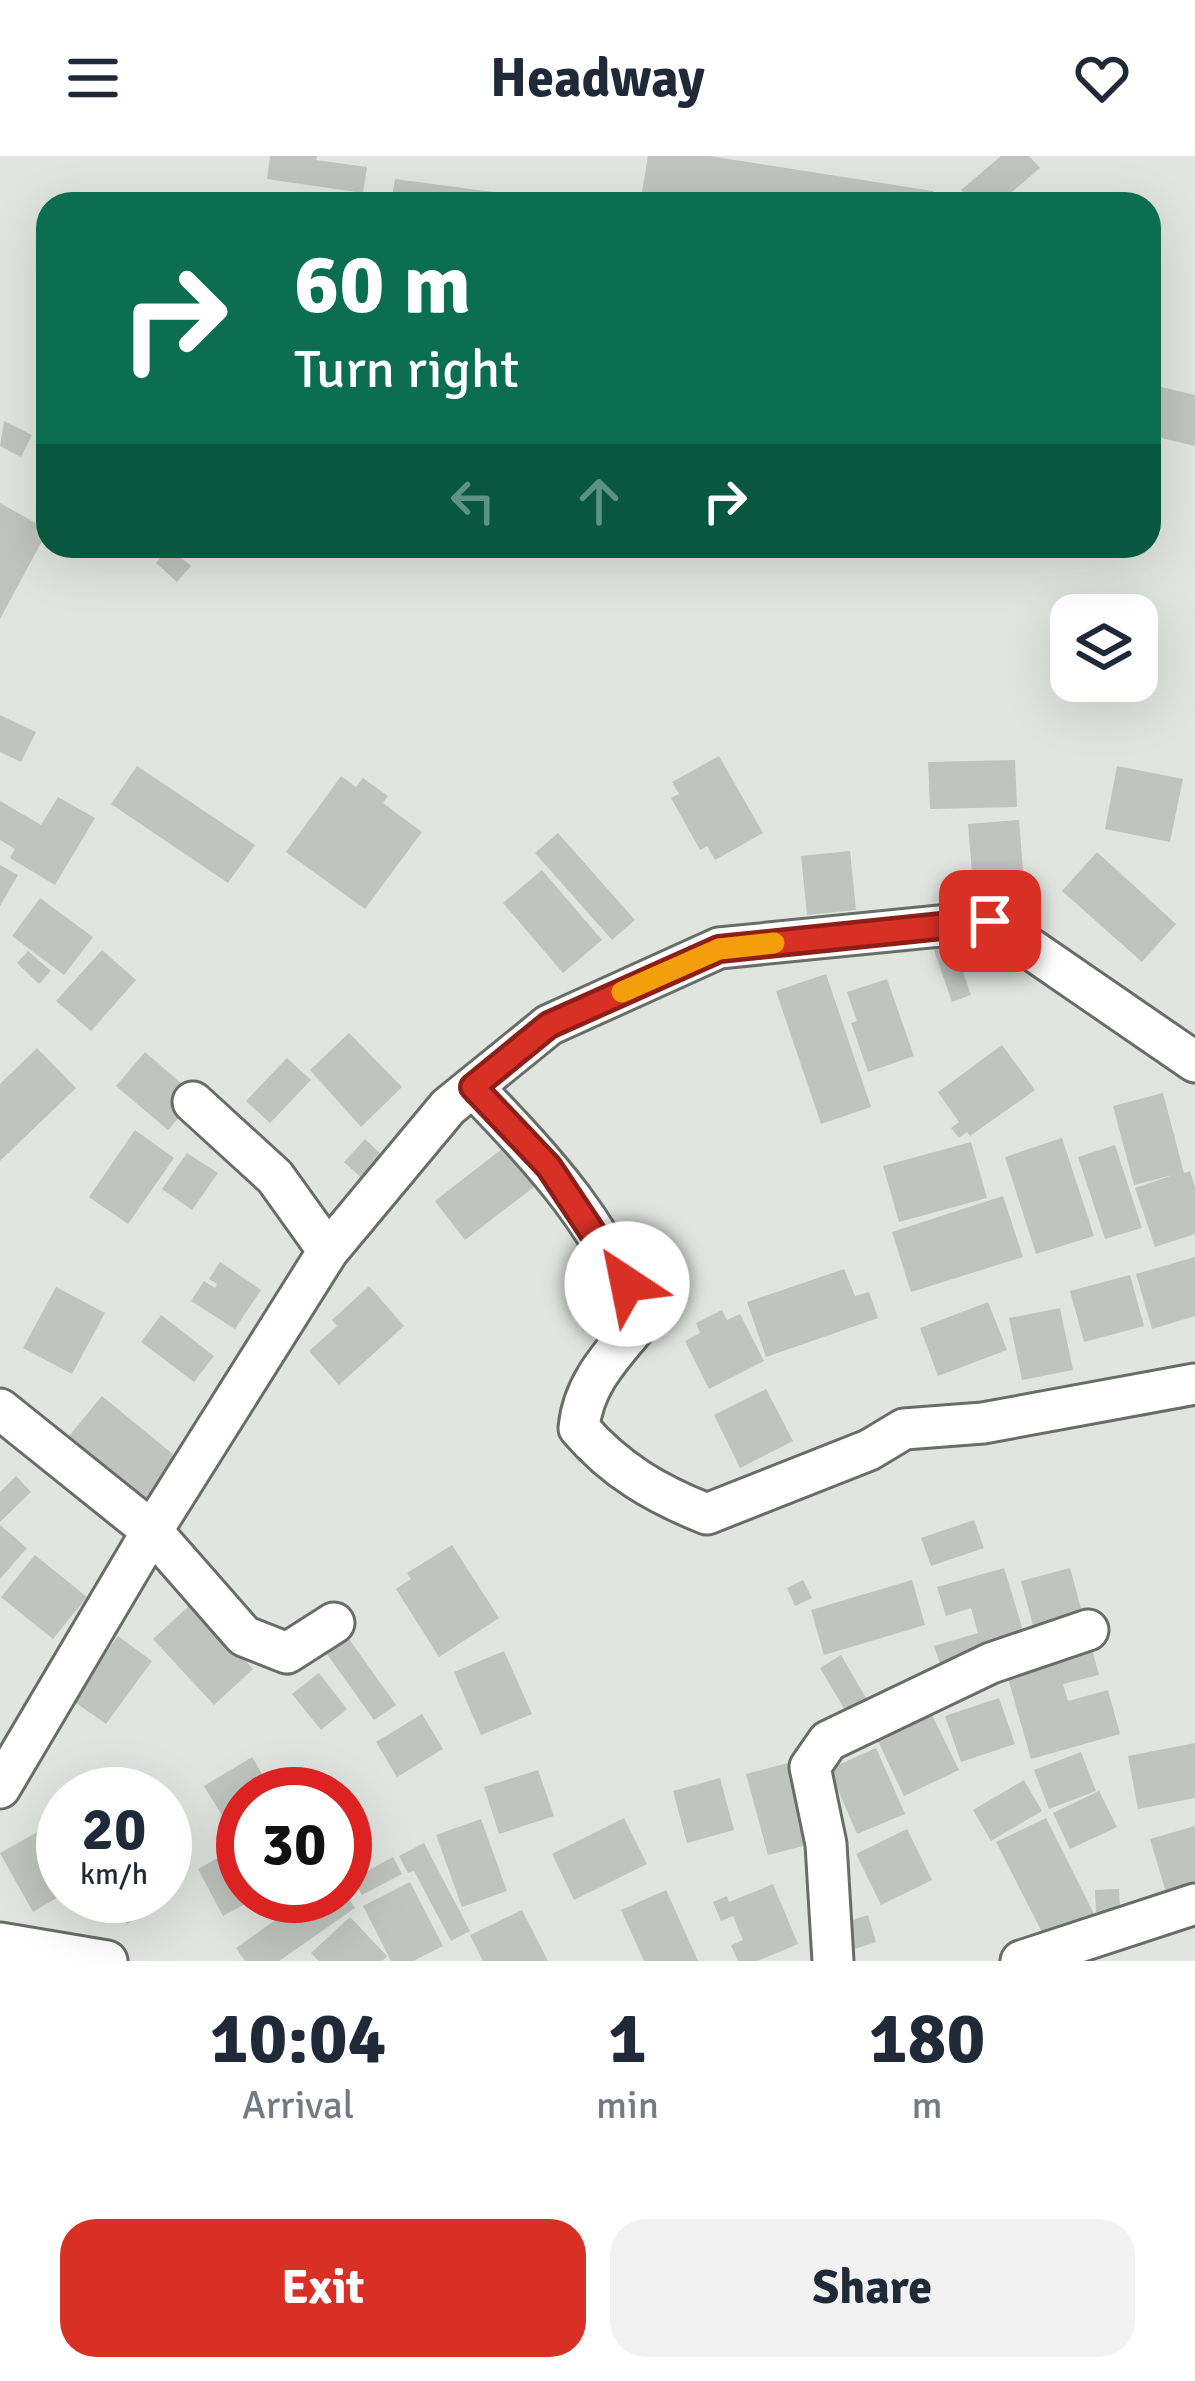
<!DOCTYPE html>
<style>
body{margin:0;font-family:Signika,sans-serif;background:#f2f2f3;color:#1f2937;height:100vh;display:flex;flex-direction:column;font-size:45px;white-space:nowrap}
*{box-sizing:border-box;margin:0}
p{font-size:39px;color:#747a83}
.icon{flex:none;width:66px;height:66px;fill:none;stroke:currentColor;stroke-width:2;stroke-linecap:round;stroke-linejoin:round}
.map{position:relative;height:1805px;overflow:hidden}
.side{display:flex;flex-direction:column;background:#fff;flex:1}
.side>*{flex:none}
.guide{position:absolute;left:36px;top:36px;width:1125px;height:366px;border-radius:36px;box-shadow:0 12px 48px #0002;background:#0b6e4f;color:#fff;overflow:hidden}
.buttons{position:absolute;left:1050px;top:438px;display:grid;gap:24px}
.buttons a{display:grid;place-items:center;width:108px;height:108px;border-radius:24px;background:#fff;box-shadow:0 12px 48px #0002;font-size:60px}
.speed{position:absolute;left:36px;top:1611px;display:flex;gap:24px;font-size:60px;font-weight:700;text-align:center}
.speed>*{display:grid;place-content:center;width:156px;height:156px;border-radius:50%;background:#fff;box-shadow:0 12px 48px #0002;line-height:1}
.speed small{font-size:30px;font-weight:400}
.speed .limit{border:18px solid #d22;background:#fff;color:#111}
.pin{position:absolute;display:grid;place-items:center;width:102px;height:102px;color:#fff;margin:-51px;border-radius:24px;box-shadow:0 6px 18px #0006}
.me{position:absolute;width:132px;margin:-66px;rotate:326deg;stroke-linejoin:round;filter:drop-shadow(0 0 9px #0008)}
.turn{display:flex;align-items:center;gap:42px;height:252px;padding:0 60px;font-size:54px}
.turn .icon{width:156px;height:156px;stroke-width:2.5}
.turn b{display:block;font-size:84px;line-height:102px}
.lanes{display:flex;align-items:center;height:114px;padding:0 60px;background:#0003;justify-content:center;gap:60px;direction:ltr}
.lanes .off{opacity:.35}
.eta{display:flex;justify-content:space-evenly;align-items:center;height:204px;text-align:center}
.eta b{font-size:72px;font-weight:800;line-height:84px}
.cta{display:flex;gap:24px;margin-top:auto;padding:24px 60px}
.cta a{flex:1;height:138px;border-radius:36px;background:#d93025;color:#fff;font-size:48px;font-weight:800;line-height:138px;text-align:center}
.cta a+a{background:#f2f2f3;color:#1f2937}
header{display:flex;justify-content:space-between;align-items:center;height:156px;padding:0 60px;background:#fff;font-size:54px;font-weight:800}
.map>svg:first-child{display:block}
</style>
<header><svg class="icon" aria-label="menu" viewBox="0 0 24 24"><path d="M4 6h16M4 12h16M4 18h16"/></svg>Headway<svg class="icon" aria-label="heart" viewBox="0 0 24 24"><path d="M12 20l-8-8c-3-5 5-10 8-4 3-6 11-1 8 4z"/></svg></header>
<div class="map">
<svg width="1195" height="1805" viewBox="0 0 1195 1805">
<rect width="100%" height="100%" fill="#e1e5e0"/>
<path fill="#bfc4be" d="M270,0H317L316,4L367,11L363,37L267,23Z
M648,0H709L933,35L931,48H681L641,42Z
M1001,0H1029L1040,12L998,48H973L961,34Z
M395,23L493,36L492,48H391Z
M1149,228L1195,239V290L1149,279Z
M4,265L32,279L21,301L0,290Z
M0,347L48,374L0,463Z
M169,391L191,410L177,426L156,407Z
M0,559L36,576L21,606L0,596Z
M719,600L763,677L715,704L707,690L700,694L671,642L679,638L672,626Z
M1015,604L1017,651L930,653L928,606Z
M137,610L255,689L228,727L111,648Z
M1117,610L1183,623L1170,686L1105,673Z
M341,620L356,631L363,622L388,640L383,647L422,676L365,753L286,696Z
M58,641L95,662L55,729L10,702L15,693L0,684V645L41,669Z
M1019,664L1023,714L972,718L968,668Z
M558,677L635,764L612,784L535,697Z
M850,695L856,754L807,759L801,700Z
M1097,696L1176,768L1142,806L1062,735Z
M0,709L18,719L0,750Z
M542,714L602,784L563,817L503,747Z
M40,742L93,781L64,819L12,780Z
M953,787L971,839L952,846L934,794Z
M102,794L136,824L91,875L56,845Z
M28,795L51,815L39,828L17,807Z
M826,818L871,951L821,968L776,835Z
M887,823L914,900L868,916L851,867L857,865L847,836Z
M349,877L402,931L361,971L310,914Z
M1002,889L1035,934L970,980L967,976L959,982L951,972L959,966L938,936Z
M37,892L76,932L0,1005V928Z
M145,896L197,941L168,974L116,930Z
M287,902L311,924L270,967L246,945Z
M1163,937L1184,1017L1190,1015L1195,1031V1078L1155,1091L1135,1032L1173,1019L1134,1029L1113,950Z
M135,974L174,1002L128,1068L89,1041Z
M1062,982L1094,1080L1036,1098L1005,1001Z
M365,983L387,1004L366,1026L344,1006Z
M971,986L987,1042L899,1066L883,1010Z
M508,988L539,1027L465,1084L435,1045Z
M1115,989L1142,1072L1105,1083L1078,1001Z
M187,997L218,1017L192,1054L162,1033Z
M1003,1040L1023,1101L911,1136L892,1076Z
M1195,1101V1160L1152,1173L1136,1118Z
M220,1106L261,1134L235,1173L191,1145L204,1125L215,1132L217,1128L209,1123Z
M844,1113L855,1140L869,1136L878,1162L766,1201L747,1146Z
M1130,1119L1144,1170L1084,1186L1070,1135Z
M369,1130L404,1170L339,1229L309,1195L337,1170L332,1164Z
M56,1131L105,1157L72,1218L23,1192Z
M988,1146L1007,1194L938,1220L920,1172Z
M1060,1152L1073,1214L1022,1224L1009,1162Z
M722,1154L727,1164L740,1158L764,1205L709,1233L685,1185L700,1177L696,1167Z
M161,1159L214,1200L194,1226L141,1186Z
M766,1233L793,1285L740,1312L714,1259Z
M102,1240L180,1304L143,1349L65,1285Z
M16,1320L31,1336L0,1366V1336Z
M974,1364L984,1392L931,1410L921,1382Z
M0,1369L27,1392L0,1423Z
M452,1389L499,1462L439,1501L396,1433L411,1423L407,1417Z
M35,1399L87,1441L53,1483L1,1441Z
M1004,1412L1028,1491L943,1516L934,1490L978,1477L971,1452L946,1460L937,1431Z
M1070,1412L1086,1471L1037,1484L1021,1425Z
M803,1424L812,1442L795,1450L787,1432Z
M912,1424L925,1469L824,1499L811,1454Z
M192,1447L253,1513L214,1549L153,1483Z
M118,1480L152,1505L106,1568L72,1544Z
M1089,1482L1099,1519L1063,1528L1068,1545L1108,1534L1120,1578L1031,1603L1003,1505Z
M349,1483L396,1549L374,1564L327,1498Z
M504,1495L532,1558L481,1579L454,1516Z
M841,1499L866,1542L845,1554L820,1512Z
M319,1517L347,1553L321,1574L292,1538Z
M999,1542L1015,1588L961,1606L945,1560Z
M422,1558L443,1593L397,1621L376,1586Z
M932,1559L959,1614L904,1640L878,1585Z
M1195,1587V1642L1138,1653L1128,1600Z
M876,1592L905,1658L857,1678L829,1613Z
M1081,1596L1096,1635L1049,1653L1034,1614Z
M252,1601L274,1638H243V1665L230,1673L204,1630Z
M792,1606L815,1687L768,1699L746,1618Z
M538,1614L554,1660L499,1678L484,1631Z
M720,1622L734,1674L687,1687L673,1635Z
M1024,1624L1042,1655L991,1685L973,1654Z
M1099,1635L1117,1671L1070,1693L1053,1657Z
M624,1662L647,1708L574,1744L552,1698Z
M1046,1662L1094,1758L1045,1782L996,1686Z
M481,1663L507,1735L462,1751L436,1679Z
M1195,1670V1735L1168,1743L1150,1683Z
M907,1673L932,1724L881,1749L856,1698Z
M41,1674L63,1712V1738L33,1756L0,1697Z
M424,1687L470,1775L451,1785L414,1715L408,1717L399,1700Z
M243,1688V1740H260L223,1760L198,1713Z
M393,1701L402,1718L362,1739L353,1723Z
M410,1726L443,1790L413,1805H391L363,1750Z
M773,1728L798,1788L757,1805H738L731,1789L743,1784L733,1760L721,1765L713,1746L727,1740L729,1746Z
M1119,1733L1120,1755L1096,1756L1095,1734Z
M666,1734L698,1805H644L621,1754Z
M111,1740H164L167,1745L127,1768Z
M309,1740H347L355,1752L279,1805H245L236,1792Z
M522,1754L548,1805H483L470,1779Z
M868,1759L876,1786L855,1793L847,1766Z
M350,1761L387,1800L382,1805H319L311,1797Z"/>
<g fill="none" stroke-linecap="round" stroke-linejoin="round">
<defs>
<path id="minor" d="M473,931C538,999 613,1076 637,1169C610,1201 583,1229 579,1272C615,1314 656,1338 707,1358L869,1294L904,1273L983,1267L1195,1228
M193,946L275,1021L328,1095
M0,1253L152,1375L244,1480L287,1497L334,1467
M0,1632L152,1375L328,1095L448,951L549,869L719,792L990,765L1195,906
M0,1787L107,1805
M833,1805L826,1688L810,1611L828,1585L991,1507L1088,1474
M1021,1805L1195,1748"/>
</defs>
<use href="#minor" stroke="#696d68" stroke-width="45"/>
<use href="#minor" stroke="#fff" stroke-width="39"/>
</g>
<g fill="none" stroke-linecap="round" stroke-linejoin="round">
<defs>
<path id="route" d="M627,1128L549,1011L473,931L549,869L719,793L990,765"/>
</defs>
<use href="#route" stroke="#8d1f18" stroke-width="30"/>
<use href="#route" stroke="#d93025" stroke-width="21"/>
<path stroke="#f59e0b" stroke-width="21" d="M622,836L719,793L774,787"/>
</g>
</svg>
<div class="buttons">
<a><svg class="icon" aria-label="layers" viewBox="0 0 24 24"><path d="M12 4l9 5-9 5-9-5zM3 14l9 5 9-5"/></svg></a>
</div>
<div class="speed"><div>20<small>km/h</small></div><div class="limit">30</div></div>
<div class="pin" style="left:990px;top:765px;background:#d93025"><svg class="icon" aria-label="arrive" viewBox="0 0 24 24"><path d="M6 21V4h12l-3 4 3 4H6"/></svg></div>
<svg class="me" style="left:627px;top:1128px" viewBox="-20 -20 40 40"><circle r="19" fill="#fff"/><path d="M0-13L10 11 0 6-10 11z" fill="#d93025"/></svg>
<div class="guide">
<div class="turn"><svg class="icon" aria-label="right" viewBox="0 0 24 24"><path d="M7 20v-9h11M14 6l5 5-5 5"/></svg><div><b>60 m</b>Turn right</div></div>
<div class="lanes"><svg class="icon off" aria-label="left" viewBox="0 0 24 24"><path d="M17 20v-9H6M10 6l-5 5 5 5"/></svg><svg class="icon off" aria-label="ahead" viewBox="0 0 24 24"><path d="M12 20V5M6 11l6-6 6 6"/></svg><svg class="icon" aria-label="right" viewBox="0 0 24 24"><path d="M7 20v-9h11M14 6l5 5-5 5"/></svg></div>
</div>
</div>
<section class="side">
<div class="eta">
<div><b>10:04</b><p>Arrival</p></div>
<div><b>1</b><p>min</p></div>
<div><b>180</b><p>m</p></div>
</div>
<div class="cta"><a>Exit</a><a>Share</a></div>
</section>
